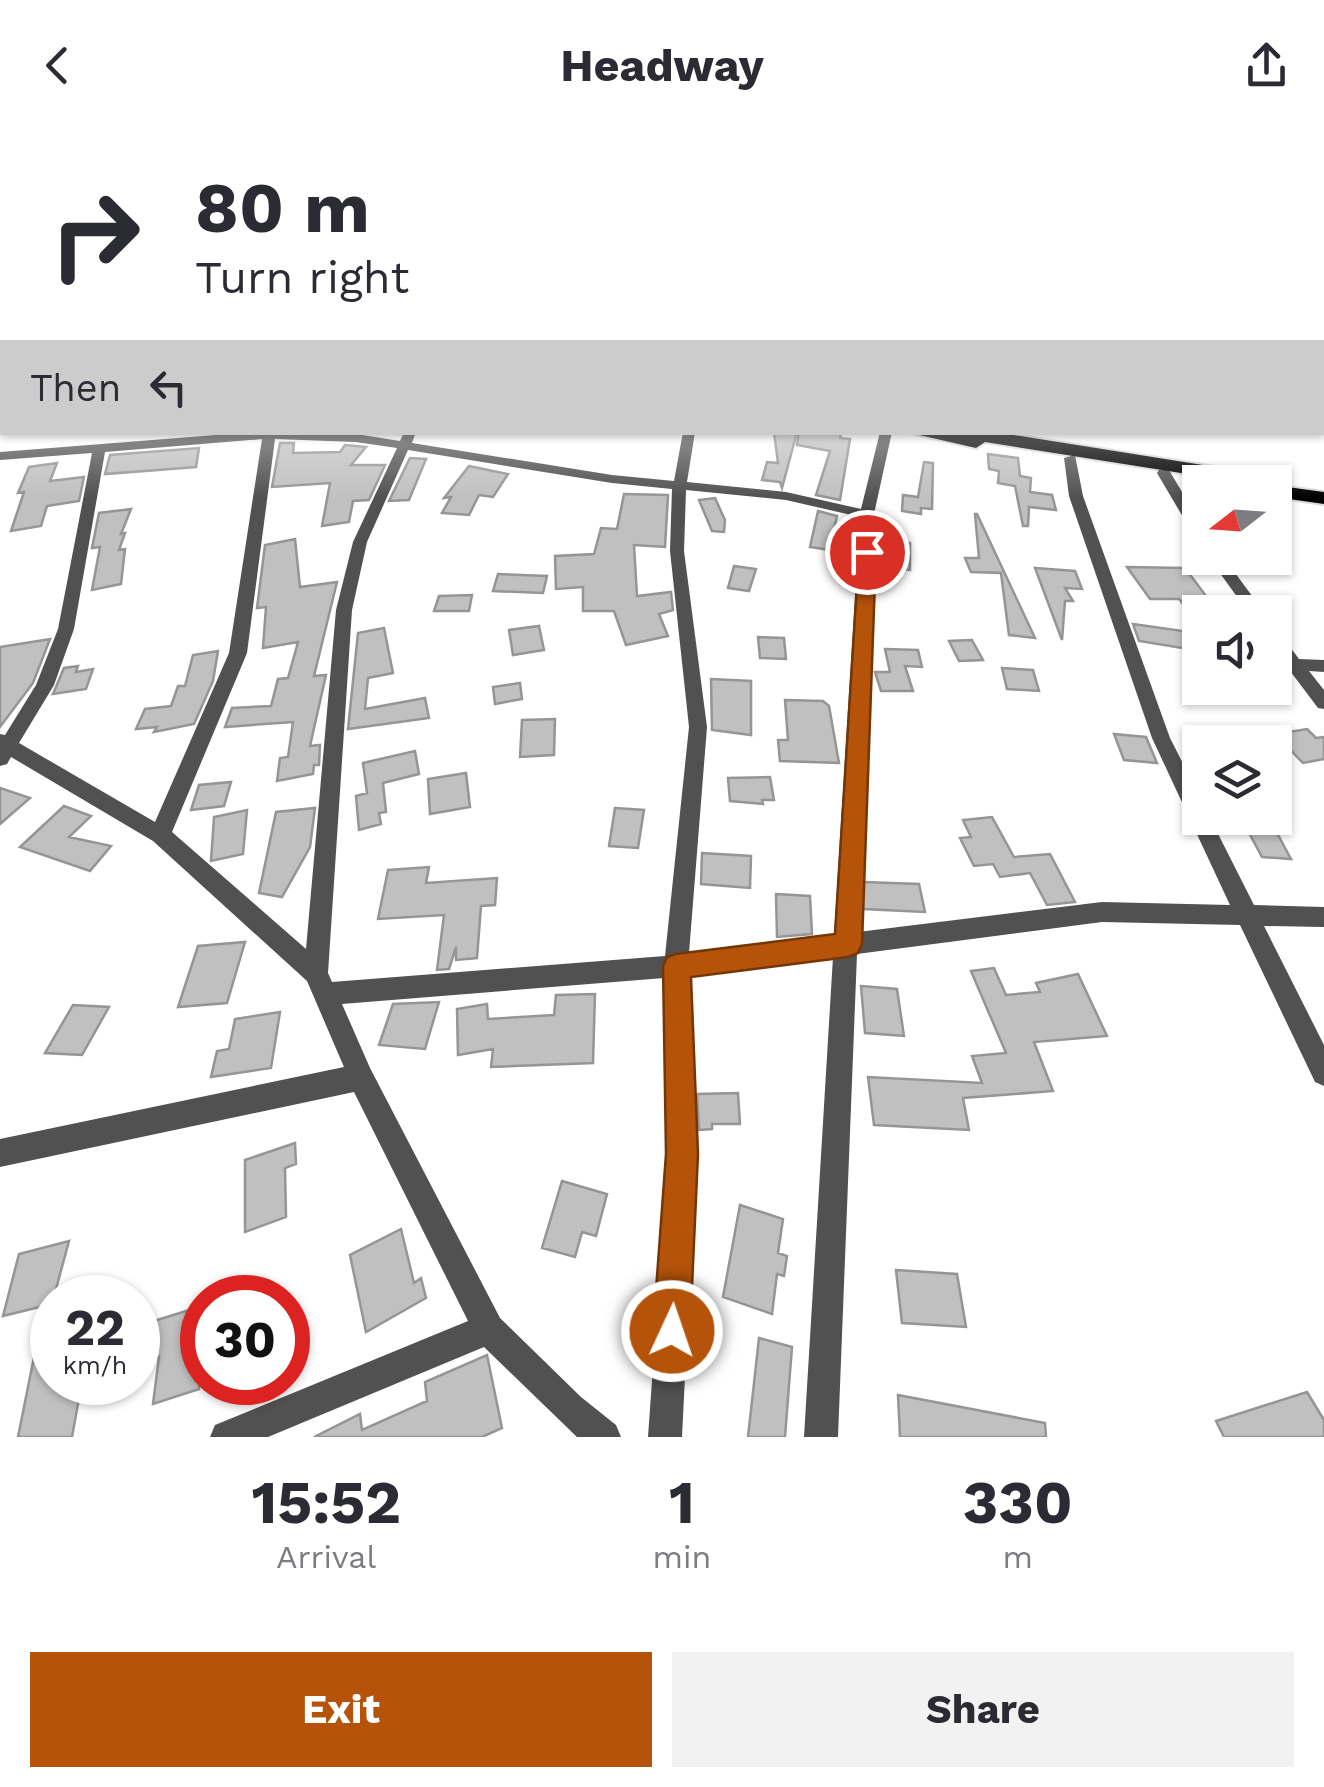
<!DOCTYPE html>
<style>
body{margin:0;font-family:"Work Sans",sans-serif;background:#f2f2f3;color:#2b2b33;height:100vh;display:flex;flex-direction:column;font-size:38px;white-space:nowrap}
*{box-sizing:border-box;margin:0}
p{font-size:32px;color:#7c7c81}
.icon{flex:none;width:55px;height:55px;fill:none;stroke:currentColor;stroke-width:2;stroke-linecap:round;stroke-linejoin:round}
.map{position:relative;height:1307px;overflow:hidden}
.panel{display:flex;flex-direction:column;background:#fff;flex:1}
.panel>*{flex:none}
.top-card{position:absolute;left:0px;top:0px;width:1325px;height:305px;box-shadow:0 2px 8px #0004;background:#fff;color:#2b2b33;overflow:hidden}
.needle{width:65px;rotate:253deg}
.fabs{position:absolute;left:1182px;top:335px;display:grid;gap:20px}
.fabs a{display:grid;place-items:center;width:110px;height:110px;border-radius:0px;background:#fff;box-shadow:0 2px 8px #0004;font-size:50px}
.speed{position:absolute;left:30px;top:1145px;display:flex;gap:20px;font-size:50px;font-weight:700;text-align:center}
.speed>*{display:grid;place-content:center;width:130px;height:130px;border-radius:50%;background:#fff;box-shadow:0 2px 8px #0004;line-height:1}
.speed small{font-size:25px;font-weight:400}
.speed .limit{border:15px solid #d22;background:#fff;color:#111}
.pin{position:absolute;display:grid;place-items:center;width:85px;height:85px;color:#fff;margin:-42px;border:5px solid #fff;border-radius:50%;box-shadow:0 2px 10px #0007}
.me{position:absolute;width:110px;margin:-55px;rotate:3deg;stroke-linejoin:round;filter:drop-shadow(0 0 8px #0008)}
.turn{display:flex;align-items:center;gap:35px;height:210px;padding:0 30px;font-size:45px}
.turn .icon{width:130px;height:130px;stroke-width:2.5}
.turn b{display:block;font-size:70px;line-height:85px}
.then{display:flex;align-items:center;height:95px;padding:0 30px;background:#0003;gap:20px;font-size:38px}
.eta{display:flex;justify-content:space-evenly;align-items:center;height:170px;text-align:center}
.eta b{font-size:60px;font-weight:700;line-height:70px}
.action{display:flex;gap:20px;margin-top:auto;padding:20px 30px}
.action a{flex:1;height:115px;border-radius:0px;background:#b45309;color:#fff;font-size:40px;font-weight:700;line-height:115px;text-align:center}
.action a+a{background:#f2f2f3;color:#2b2b33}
header{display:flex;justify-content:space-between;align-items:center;height:130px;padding:0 30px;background:#fff;font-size:45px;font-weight:700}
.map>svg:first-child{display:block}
</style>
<header><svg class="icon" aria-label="back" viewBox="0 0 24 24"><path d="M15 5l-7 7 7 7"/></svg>Headway<svg class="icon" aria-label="share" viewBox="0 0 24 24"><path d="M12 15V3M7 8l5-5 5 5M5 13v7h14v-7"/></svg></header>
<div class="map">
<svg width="1324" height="1307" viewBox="0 0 1324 1307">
<rect width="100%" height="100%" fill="#fff"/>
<path fill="#c0c0c0" stroke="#959595" stroke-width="2.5" d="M774,302H797L782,358L780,352L762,350L767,332L778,333Z
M799,302H841L840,308L850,309L840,370L816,365L830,321L797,315Z
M280,313H294L293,323L340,322L345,315L366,317L351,335H385L369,370L353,371L349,392L322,396L330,353L272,357Z
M199,318L196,337L105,344L110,325Z
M988,324L1018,328L1020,346L1031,348L1030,362L1052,365L1056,380L1029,377L1028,396H1023L1015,356L998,353L999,341L989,339Z
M410,328L426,329L409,370L389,371Z
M924,332L933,333L932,379L921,378V384L902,381L903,365L918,367Z
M57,333L50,351L84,347L79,371L47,376L41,396L11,401L24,362L18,363L29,337Z
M469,336L508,344L493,367L479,365L469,385L442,383L451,367L444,368Z
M624,364L668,365L665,417L634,415L637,466L671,462L673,480L659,484L668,506L626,515L614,481H583V457L556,459L555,426L594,424L601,398L617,399Z
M715,368L725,390L724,402L712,401L699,370Z
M131,379L121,404L125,403L119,420L125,419L121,454L92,460L100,417L92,418L99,383Z
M818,381L837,386L830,420L810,417Z
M975,384H977L1035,508L1009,505L1001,443L971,442L965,428H979Z
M295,409L300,457L337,452L314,546L326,545L310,616L320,615L319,635H314L313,644L277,651L280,628L288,627L293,592L225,597L232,578L271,576L278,549L288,548L298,512L263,518L266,477L257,478L265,415Z
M889,410L910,413V440L888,438Z
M734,436L756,439L749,461L728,458Z
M1127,437L1185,438L1218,482H1189L1179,469H1150Z
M1035,438L1075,441L1082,459L1065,458L1073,471H1065L1062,510Z
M498,444L547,446L543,463L493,461Z
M472,465L469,481H434L439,466Z
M1133,494L1183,501L1188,519L1139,511Z
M539,496L544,520L513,525L509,500Z
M384,498L393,543L368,548L365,579L425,568L429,588L348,599L358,503Z
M758,507L784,508L786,529L760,528Z
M50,509L33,553L0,597V517Z
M972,510L983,530L959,531L949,511Z
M885,519L918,520L922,537L905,536L913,561H881L875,542H890Z
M218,521L213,551L194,594L154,602L157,597L136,599L145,579L171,576L178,556H185L193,525Z
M78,536L76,542L93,539L86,559L53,564L64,538Z
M1002,538L1033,540L1039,561L1007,559Z
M711,549L751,551V605L712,600Z
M520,553L522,569L495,574L493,557Z
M785,570L823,571L829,576L839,633L780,631L778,610H788Z
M555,589L554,625L520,627L522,590Z
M1307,599L1316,608L1324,607V629L1303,633L1275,604Z
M1114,604L1146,607L1157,633L1124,630Z
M415,621L419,644L383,653L386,682L379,683L381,694L359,700L356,666L367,663L363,633Z
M466,643L470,677L430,684L428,649Z
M770,647L774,670H762L763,674L730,671L728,648Z
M231,652L224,676L191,680L199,655Z
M0,658L30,668L0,694Z
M64,676L91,686L69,707L111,716L90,741L20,717Z
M315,678L310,717L282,767L259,763L276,682Z
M615,678L644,680L638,718L609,716Z
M247,680L243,724L211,731L214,687Z
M992,687L1014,727L1050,724L1075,772L1047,775L1030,743L1000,747L993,734L974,736L960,708L971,707L963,690Z
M1241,688L1270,690L1291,729L1262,727Z
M702,723L751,726L750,758L701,754Z
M429,737L426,753L497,748L495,775L481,776L477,828L456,830V817L449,839L437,840L444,785L378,789L388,740Z
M864,752L919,754L925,782L863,779Z
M776,764L810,766L812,804L777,807Z
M245,812L227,873L178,877L198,816Z
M994,838L1006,865L1040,862L1036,853L1078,844L1107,906L1034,912L1053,961L963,968L969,1000L874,995L868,947L982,953L972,926L1006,923L971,841Z
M861,856L897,859L904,906L865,903Z
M595,864L593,933L491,937L493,919L458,925L457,879L487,874L488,889L554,885L556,865Z
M439,872L425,919L379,915L393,874Z
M73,875L109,877L82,925L45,923Z
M280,882L271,938L211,947L217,921L229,919L235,889Z
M738,963L740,994H712V999L699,1000L697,964Z
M295,1013L296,1034L285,1038L286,1087L245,1102V1030Z
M562,1051L607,1064L596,1106L582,1102L575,1127L542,1118Z
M740,1075L783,1089L778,1123L787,1126L784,1146L777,1144L772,1184L723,1167Z
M401,1099L414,1153L421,1148L426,1168L366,1202L350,1125Z
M69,1111L52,1174L3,1186L19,1124Z
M896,1140L957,1144L966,1197L902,1193Z
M202,1176L199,1259L153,1274L159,1227L138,1234V1196Z
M759,1208L792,1217L785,1307H748Z
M52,1221V1252H82L72,1307H18L34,1227Z
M487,1225L502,1298L482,1307H314L360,1284L362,1300L427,1271L425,1252Z
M1307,1262L1324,1290V1307H1224L1216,1291Z
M898,1265L1045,1293L1046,1307H900Z"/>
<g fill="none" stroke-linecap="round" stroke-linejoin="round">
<defs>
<path id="highway" d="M0,215H2V225H0Z
M906,302H995L1272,346L1279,348L1280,356L1324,362V374L1275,367V352H1238L985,312L976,318Z"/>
</defs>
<use href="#highway" stroke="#dbdbdb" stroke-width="4"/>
<path fill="#515151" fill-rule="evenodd" d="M1322,286H1324V294H1322Z
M254,302L356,304L400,311L404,302H416L412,313L612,345L674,351L683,302H695L687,352L786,362L861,379L880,302H892L874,384L858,802L1102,772L1230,775L1152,608L1069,366L1064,328L1075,325L1083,366L1170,608L1200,667V688H1210L1254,775L1324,777V797L1264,796L1324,915V956L1315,952L1240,795L1102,792L857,824L838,1307H804L833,827L688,846L696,1024L682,1307H648L668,1024L664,848L342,874L370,938L500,1188L581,1267L616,1295L621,1307H577L484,1217L268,1307H210L215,1295L468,1191L354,962L0,1037V1009L344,937L307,851L153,711L11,627L7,634L0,636V604L5,605L36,555L58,499L92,323L0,330V322ZM262,309L229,523L155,692L19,613L54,555L74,499L105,322ZM275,309L356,312L397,318L353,412L336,480L306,819L172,702L247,523ZM408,320L612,353L672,359L670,421L689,597L665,826L332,852L328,843L352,480L367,412ZM686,360L786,370L860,387L834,805L689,823L707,597L684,421Z
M1159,340H1169L1200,392V408L1193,404L1157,343Z
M1209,428H1224L1264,482H1248Z
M1275,504L1281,505L1299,529L1324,530V542L1309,541L1324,560V579L1318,578L1275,521Z"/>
<use href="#highway" fill="#000" fill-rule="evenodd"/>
</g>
<linearGradient id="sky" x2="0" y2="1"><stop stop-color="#8baccb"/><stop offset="0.5" stop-color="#fff"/><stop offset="1" stop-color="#fff" stop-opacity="0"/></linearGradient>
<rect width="1324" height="369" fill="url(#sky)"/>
<path fill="#b45309" stroke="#753606" stroke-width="2.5" d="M867,417L876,422L862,814L858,823L848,827L691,847L698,1024L690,1201L684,1214L672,1219L659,1214L653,1201L666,1024L663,836L667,827L676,824L835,804L859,422Z"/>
</svg>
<div class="fabs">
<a><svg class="needle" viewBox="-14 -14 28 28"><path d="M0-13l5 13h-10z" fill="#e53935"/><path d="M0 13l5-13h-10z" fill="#7c7c81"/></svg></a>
<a><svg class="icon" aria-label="sound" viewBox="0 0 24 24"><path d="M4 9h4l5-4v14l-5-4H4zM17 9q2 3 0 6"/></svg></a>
<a><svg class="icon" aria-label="layers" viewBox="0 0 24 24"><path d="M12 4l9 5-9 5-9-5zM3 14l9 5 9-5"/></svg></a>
</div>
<div class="speed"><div>22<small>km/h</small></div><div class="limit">30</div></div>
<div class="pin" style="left:867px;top:422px;background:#d93025"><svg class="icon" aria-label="arrive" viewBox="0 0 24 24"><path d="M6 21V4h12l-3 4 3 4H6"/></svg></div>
<svg class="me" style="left:672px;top:1201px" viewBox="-20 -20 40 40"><circle r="17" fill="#b45309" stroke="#fff" stroke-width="3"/><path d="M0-11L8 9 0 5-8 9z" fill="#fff"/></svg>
<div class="top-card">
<div class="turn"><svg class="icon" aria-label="right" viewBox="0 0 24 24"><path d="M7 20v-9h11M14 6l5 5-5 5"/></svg><div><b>80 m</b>Turn right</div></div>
<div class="then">Then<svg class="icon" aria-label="left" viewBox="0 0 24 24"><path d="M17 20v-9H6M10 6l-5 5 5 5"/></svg></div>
</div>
</div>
<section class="panel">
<div class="eta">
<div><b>15:52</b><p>Arrival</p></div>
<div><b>1</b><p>min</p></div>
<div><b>330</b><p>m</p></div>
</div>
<div class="action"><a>Exit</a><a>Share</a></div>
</section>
